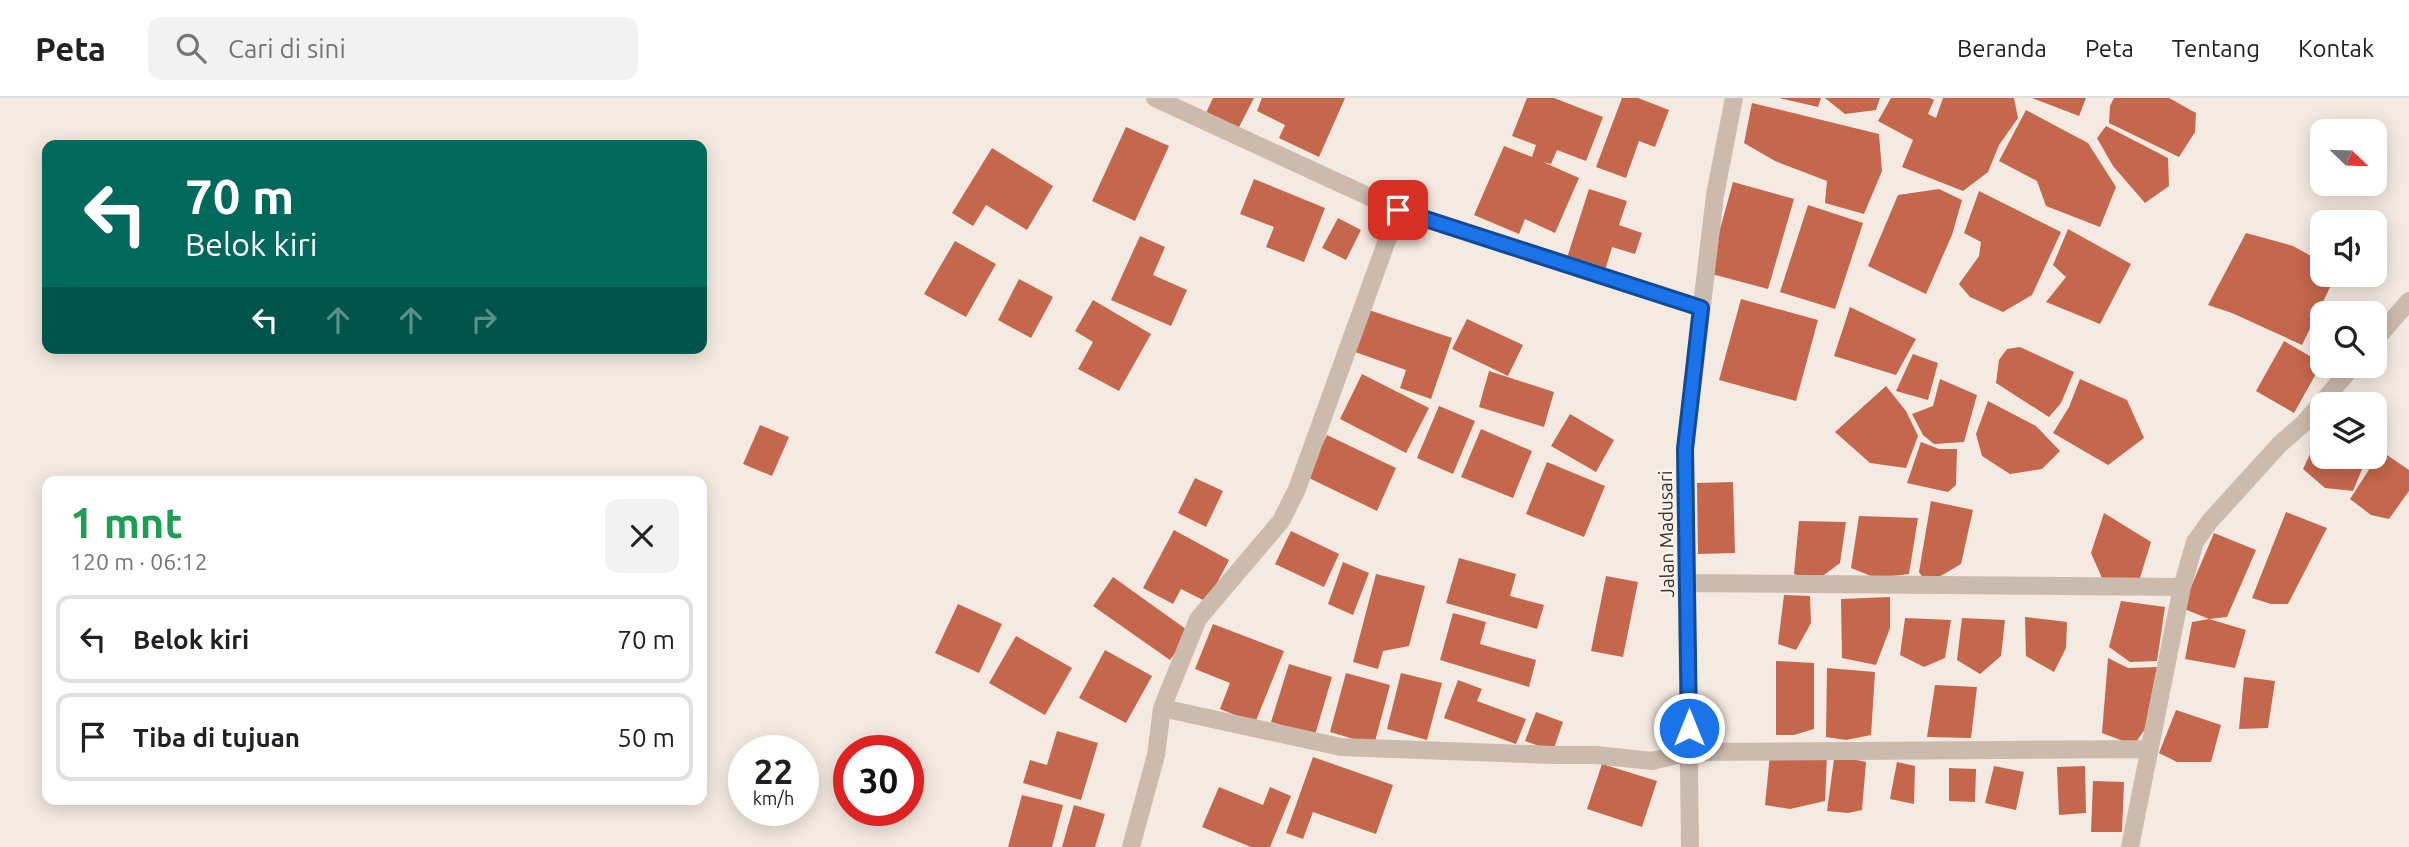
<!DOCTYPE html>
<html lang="id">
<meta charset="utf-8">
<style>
body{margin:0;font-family:Ubuntu,sans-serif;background:#f2f2f2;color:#202124;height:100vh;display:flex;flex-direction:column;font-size:26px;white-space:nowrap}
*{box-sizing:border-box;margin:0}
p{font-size:23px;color:#757577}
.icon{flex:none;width:38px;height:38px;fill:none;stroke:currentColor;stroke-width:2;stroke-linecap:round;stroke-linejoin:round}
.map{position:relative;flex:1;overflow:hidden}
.details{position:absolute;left:42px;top:378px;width:665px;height:329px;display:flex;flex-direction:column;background:#fff;border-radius:14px;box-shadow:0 4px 18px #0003}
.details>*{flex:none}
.top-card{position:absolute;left:42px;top:42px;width:665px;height:214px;border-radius:14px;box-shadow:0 4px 18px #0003;background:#00695c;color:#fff;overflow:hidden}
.needle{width:46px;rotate:113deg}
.controls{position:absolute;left:2310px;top:21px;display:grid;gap:14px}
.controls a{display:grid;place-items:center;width:77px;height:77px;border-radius:14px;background:#fff;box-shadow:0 4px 18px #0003;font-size:35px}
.speed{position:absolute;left:728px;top:637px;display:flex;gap:14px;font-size:35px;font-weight:700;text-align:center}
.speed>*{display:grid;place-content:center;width:91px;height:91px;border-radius:50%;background:#fff;box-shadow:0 4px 18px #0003;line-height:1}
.speed small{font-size:18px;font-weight:400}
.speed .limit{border:10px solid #d22;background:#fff;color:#111}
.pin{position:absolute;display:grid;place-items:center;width:60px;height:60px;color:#fff;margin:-30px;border-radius:14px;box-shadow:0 4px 10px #0006}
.me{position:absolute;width:77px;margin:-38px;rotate:0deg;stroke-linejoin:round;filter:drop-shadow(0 0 5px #0008)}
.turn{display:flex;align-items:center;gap:24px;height:147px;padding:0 28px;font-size:32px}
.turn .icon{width:91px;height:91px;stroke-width:2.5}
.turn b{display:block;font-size:49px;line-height:60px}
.lanes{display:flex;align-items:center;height:66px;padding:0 28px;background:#0003;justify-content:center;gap:35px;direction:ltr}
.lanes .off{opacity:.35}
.round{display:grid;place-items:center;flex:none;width:74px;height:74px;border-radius:14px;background:#f2f2f2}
.overview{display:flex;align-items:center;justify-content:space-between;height:119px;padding:0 28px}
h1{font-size:42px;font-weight:700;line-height:52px;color:#1e9e55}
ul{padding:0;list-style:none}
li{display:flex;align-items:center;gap:21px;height:88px;margin:0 14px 10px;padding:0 14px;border:4px solid #e0e0e0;border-radius:14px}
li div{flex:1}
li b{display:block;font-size:26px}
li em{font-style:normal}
header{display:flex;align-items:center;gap:42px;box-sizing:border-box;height:98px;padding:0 35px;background:#fff;border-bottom:2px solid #e0e0e0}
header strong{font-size:33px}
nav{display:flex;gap:38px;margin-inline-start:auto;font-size:24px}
.search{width:490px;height:63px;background:#f2f2f2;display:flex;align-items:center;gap:18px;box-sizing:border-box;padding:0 24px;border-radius:14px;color:#757577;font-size:26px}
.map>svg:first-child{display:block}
</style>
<header>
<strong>Peta</strong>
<div class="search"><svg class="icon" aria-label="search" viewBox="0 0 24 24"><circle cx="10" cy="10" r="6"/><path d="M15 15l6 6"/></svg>Cari di sini</div>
<nav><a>Beranda</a><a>Peta</a><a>Tentang</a><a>Kontak</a></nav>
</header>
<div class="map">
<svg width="2409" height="749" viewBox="0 0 2409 749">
<rect width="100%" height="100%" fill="#f4eae1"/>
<path fill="#c5674d" d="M1213,0H1254L1237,33L1205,17Z
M1262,0H1345L1319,59L1279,40L1285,27L1257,13Z
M1527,0H1554L1603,19L1586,63L1557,52L1551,66L1543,64L1579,80L1555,135L1525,121L1519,136L1474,117L1504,48L1532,59L1536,47L1512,38Z
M1622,0H1638L1669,12L1655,49L1639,43L1626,80L1596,69Z
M1779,0H1821L1818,9Z
M1825,0H1880L1876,12L1845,16Z
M1891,0H1930L1934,2L1928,16L1936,20L1943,0H2014L2018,20L1999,47L1988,74L1963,93L1902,69L1913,42L1878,23Z
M2032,0H2086L2079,18Z
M2114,0H2169L2196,15L2195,34L2179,59L2109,25L2110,8Z
M1752,5L1879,36L1882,73L1864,116L1825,105L1827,83L1775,63L1744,45Z
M2026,12L2088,45L2116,89L2100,129L2046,108L2037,83L1999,63Z
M2106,28L2168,60L2169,88L2145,105L2113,68L2097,40Z
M1126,29L1169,48L1135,123L1092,103Z
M992,50L1053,88L1027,132L986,107L973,128L952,115Z
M1254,81L1325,110L1304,164L1266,149L1274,129L1240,116Z
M1733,84L1794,101L1768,191L1708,175Z
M1589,91L1627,103L1619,127L1642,135L1635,156L1612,149L1604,176L1566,163Z
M1939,91L1962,102L1952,137L1926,196L1868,168L1898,97Z
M1979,93L2061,134L2032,197L2003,214L1970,199L1959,186L1979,158L1981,144L1964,135Z
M1808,107L1863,125L1835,211L1780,194Z
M1338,120L1361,132L1346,162L1322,150Z
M2068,131L2131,166L2100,226L2046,204L2066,179L2053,167Z
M2246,135L2293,148L2322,164V177H2336L2302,247L2232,215L2208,207Z
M1140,138L1165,149L1153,177L1187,192L1171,228L1111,202Z
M955,143L996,166L966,219L924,196Z
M1019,181L1053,199L1031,240L998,222Z
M1741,201L1818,222L1796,303L1719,282Z
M1093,202L1151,236L1119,293L1078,271L1093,244L1075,233Z
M1850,209L1916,241L1896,277L1834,258Z
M1366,211L1452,240L1431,301L1400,290L1406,272L1352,253Z
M1467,221L1523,247L1508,278L1452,251Z
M2284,243L2322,265L2294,315L2256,293Z
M2020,249L2074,274L2061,305L2049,319L1996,285L1999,262L2007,251Z
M1913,256L1938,265L1928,302L1896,293Z
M1489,273L1554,294L1544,329L1479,309Z
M1362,276L1429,310L1406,355L1340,321Z
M1940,281L1977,297L1964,344L1934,346L1923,337L1912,316L1933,308Z
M2080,281L2127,302L2144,340L2108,367L2053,335L2069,309Z
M1886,288L1906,313L1918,338L1906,370L1870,365L1835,334Z
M1988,303L2036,328L2060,353L2042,371L2010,376L1982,358L1976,336Z
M1439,308L1475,323L1453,376L1417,360Z
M1570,316L1614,342L1596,374L1551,348Z
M760,327L789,339L772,378L743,366Z
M1481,331L1532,353L1513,400L1461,379Z
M2322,331V359H2367L2353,393L2325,390L2303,371Z
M1327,337L1396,370L1377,413L1307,379Z
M1921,344L1939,351H1957L1956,387L1948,394L1907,385Z
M2381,353L2409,372V393L2389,421L2371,417L2350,401Z
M1547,364L1605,388L1584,439L1526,416Z
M1195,380L1223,393L1206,429L1178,415Z
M1733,384L1735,455L1698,456L1697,385Z
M1931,403L1973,412L1961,466L1927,486L1919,474Z
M2286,414L2327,430L2288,506H2271L2252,500Z
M2104,415L2151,444L2139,483L2102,480L2091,455Z
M1859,418L1918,420L1909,476L1876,480L1851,470Z
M1799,423L1846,424L1840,465L1816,483L1794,476Z
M1174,432L1229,462L1207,504L1181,491L1173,506L1143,490Z
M1291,433L1339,456L1324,489L1275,466Z
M2214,435L2256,452L2227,519L2209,521L2182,510Z
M1459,460L1516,476L1510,498L1544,507L1537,531L1446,505Z
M1343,464L1369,475L1353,517L1328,506Z
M1376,476L1425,488L1409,548L1383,553L1378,571L1353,564Z
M1606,478L1638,484L1623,559L1591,553Z
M1113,479L1190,534L1170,562L1093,508Z
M1784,497L1810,498L1811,525L1796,552L1778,546Z
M1890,499V530L1876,567L1842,560L1841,501Z
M2121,503L2165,509L2157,563L2130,564L2109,549Z
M958,506L1002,526L979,575L935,555Z
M1453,515L1486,524L1480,546L1536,562L1529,589L1440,562Z
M2025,519L2067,524L2066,550L2054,574L2026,558Z
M1905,520L1951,522L1945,560L1924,569L1900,557Z
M1962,520L2005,522L2001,558L1980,576L1957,562Z
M2209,521L2246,532L2235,570L2185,561L2192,524Z
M1213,526L1284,553L1255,625L1220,611L1230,585L1195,571Z
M1016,538L1072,570L1045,617L989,585Z
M1105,552L1152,578L1126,625L1079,600Z
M2108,560L2128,570L2157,569L2145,631L2134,647L2102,635Z
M1776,563L1814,565V631L1794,637H1776Z
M1289,566L1332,579L1315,637L1271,624Z
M1827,570L1875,574L1871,637L1846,642L1826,639Z
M1346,575L1390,587L1374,647L1330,634Z
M1401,575L1442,585L1427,642L1387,631Z
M2244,579L2275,583L2268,630L2239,631Z
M1458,582L1482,591L1477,603L1526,621L1516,646L1444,620Z
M1935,587L1977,589L1971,640L1927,639Z
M2176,612L2221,627L2211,664H2177L2159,655Z
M1536,614L1563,624L1553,653L1525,643Z
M1057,633L1098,645L1081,702L1023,685L1030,662L1047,667Z
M1770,656H1827L1825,703L1790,711L1765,707Z
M1313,659L1393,687L1376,736L1313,714L1303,741L1286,735Z
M1834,661H1852L1866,664L1862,712L1848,715L1827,713Z
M1897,664L1915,668L1914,706L1890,701Z
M1602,666L1657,683L1642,729L1587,711Z
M1994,668L2024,674L2016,712L1985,705Z
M2085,668L2086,715L2059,717L2057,669Z
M1949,670L1976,671L1975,704L1949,703Z
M2093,683L2124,684L2122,734H2091Z
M1219,689L1263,707L1270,689L1291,698L1270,749H1251L1202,729Z
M1022,697L1063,707L1052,749H1008Z
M1074,707L1105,716L1095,749H1062Z"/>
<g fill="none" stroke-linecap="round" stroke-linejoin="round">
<path stroke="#ccbaad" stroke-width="18" d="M1155,0L1398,112
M2375,242L2409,203
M1688,485L2182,489
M1162,610L1341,649L1554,657H1596L1652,663L1689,654L2148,651
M1131,749L1156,657L1162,610L1198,521L1281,423L1297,391L1398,112L1701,210
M1690,749L1685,351L1715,97L1734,0
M2130,749L2182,489L2195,444L2210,423L2280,346L2304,325L2353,268"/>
</g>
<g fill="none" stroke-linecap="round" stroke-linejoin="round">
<defs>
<path id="route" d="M1398,112L1701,210L1685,351L1689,630"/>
</defs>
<use href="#route" stroke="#114b97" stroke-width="18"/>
<use href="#route" stroke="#1a73e8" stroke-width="12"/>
</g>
<g text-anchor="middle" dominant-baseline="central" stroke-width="5" stroke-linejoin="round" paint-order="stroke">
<g font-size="19" fill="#3b302b" stroke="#fbf5ee">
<text transform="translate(1666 436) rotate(-91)">Jalan Madusari</text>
</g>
</g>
</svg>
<div class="controls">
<a><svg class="needle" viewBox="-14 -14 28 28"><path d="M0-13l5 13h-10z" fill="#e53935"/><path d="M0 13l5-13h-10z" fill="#757577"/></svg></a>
<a><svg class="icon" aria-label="sound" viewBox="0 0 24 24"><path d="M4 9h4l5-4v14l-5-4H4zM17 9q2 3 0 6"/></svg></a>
<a><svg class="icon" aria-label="search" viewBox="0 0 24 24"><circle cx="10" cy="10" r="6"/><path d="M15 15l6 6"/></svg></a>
<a><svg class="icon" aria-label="layers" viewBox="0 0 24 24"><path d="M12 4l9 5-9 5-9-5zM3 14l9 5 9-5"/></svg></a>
</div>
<div class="speed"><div>22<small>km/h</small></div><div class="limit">30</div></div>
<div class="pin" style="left:1398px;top:112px;background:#d93025"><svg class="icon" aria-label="arrive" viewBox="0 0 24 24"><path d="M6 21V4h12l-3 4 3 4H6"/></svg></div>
<svg class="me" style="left:1689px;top:630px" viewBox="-20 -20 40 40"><circle r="17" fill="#1a73e8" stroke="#fff" stroke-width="3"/><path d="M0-11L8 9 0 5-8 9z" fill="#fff"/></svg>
<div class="top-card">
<div class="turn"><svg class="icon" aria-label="left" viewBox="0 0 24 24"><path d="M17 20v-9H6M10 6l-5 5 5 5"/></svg><div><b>70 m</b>Belok kiri</div></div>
<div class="lanes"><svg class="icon" aria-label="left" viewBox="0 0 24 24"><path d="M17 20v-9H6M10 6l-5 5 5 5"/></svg><svg class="icon off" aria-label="ahead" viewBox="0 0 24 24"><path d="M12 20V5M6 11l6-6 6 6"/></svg><svg class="icon off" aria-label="ahead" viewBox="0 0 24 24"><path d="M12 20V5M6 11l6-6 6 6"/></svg><svg class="icon off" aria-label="right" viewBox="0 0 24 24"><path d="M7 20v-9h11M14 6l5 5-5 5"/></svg></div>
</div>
<section class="details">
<div class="overview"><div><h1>1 mnt</h1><p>120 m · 06:12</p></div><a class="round"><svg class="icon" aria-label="close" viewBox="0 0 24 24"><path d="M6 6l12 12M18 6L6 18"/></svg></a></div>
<ul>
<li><svg class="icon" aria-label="left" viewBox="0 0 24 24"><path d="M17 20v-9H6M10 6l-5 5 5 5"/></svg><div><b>Belok kiri</b></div><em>70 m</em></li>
<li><svg class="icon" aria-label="arrive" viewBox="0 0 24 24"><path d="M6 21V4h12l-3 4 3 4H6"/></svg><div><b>Tiba di tujuan</b></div><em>50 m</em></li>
</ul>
</section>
</div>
